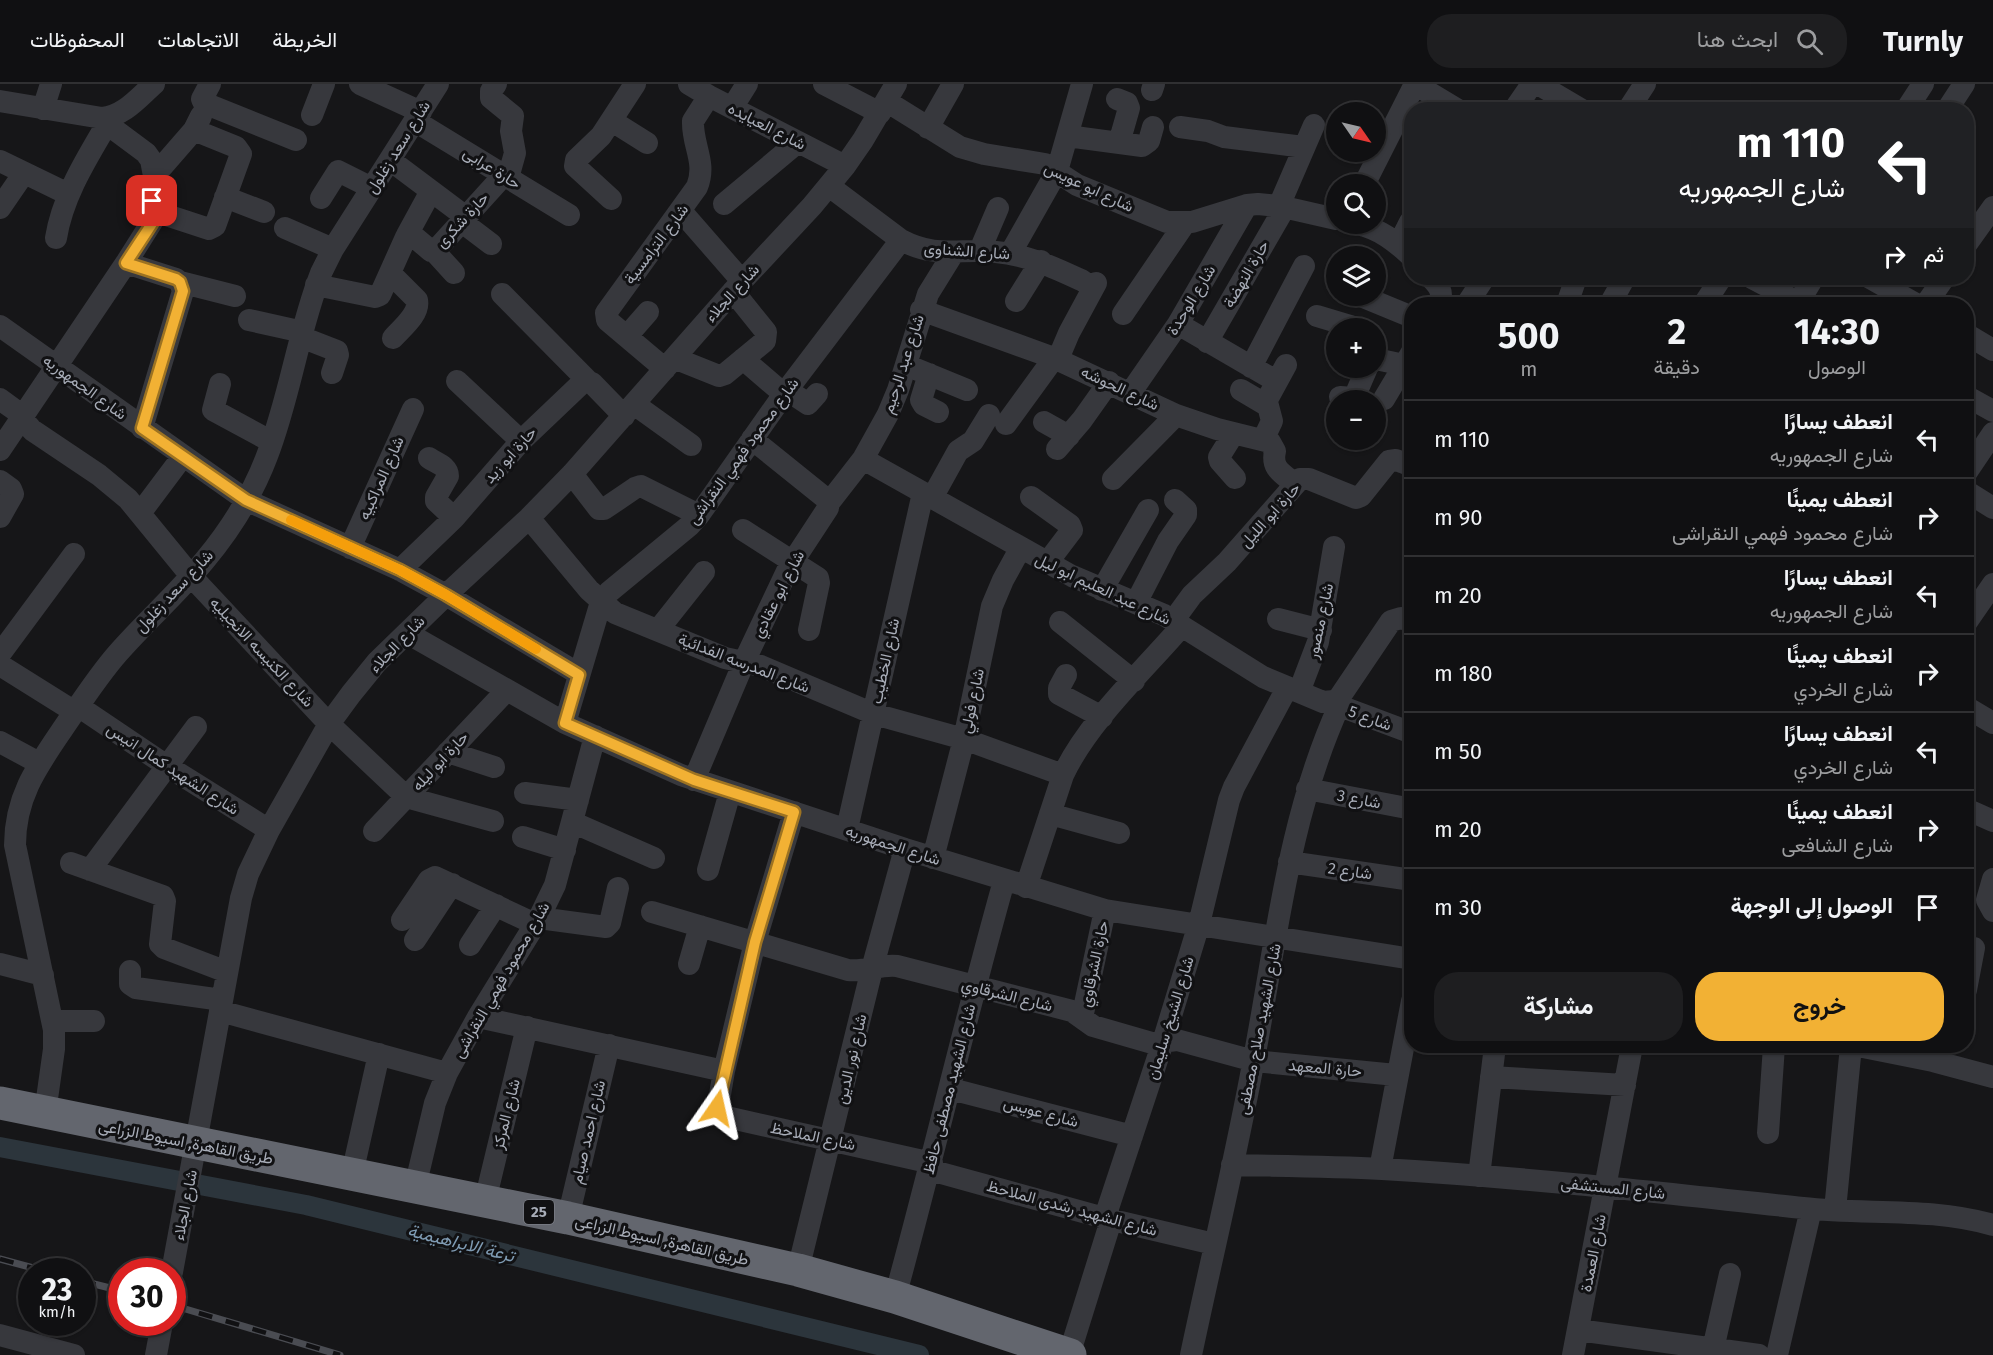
<!DOCTYPE html>
<html lang="ar">
<meta charset="utf-8">
<style>
body{margin:0;font-family:"Fira Sans",Vazirmatn,sans-serif;background:#1e1e20;color:#f1f3f6;direction:rtl;height:100vh;display:flex;flex-direction:column;font-size:22px;white-space:nowrap}
*{box-sizing:border-box;margin:0}
p{font-size:20px;color:#9c9d9f}
.icon{flex:none;width:33px;height:33px;fill:none;stroke:currentColor;stroke-width:2;stroke-linecap:round;stroke-linejoin:round}
.map{position:relative;flex:1;overflow:hidden;direction:ltr}
.side{position:absolute;left:1404px;top:213px;width:570px;height:756px;display:flex;flex-direction:column;background:#101012;border-radius:24px;box-shadow:0 2px 4px #0004,0 0 0 2px #303032;direction:rtl}
.side>*{flex:none}
.guide{position:absolute;left:1404px;top:18px;width:570px;height:183px;border-radius:24px;box-shadow:0 2px 4px #0004,0 0 0 2px #303032;direction:rtl;background:#202124;color:#fff;overflow:hidden}
.needle{width:39px;rotate:124deg}
.controls{position:absolute;left:1326px;top:18px;display:grid;gap:12px}
.controls a{display:grid;place-items:center;width:60px;height:60px;border-radius:50%;background:#101012;box-shadow:0 2px 4px #0004,0 0 0 2px #303032;font-size:30px}
.speed{position:absolute;left:18px;top:1174px;display:flex;gap:12px;font-size:30px;font-weight:700;text-align:center}
.speed>*{display:grid;place-content:center;width:78px;height:78px;border-radius:50%;background:#101012;box-shadow:0 2px 4px #0004,0 0 0 2px #303032;line-height:1}
.speed small{font-size:15px;font-weight:400}
.speed .limit{border:9px solid #d22;background:#fff;color:#111}
.pin{position:absolute;display:grid;place-items:center;width:51px;height:51px;color:#fff;margin:-26px;border-radius:12px;box-shadow:0 3px 9px #0006}
.me{position:absolute;width:66px;margin:-33px;rotate:11deg;stroke-linejoin:round;filter:drop-shadow(0 0 4px #0008)}
.turn{display:flex;align-items:center;gap:21px;height:126px;padding:0 30px;font-size:27px}
.turn .icon{width:78px;height:78px;stroke-width:2.5}
.turn b{display:block;font-size:42px;line-height:51px}
.then{display:flex;align-items:center;height:57px;padding:0 30px;background:#0003;gap:12px;font-size:22px}
.eta{display:flex;justify-content:space-evenly;align-items:center;height:102px;text-align:center}
.eta b{font-size:36px;font-weight:700;line-height:42px}
.cta{display:flex;gap:12px;margin-top:auto;padding:12px 30px}
.cta a{flex:1;height:69px;border-radius:24px;background:#f2b134;color:#111;font-size:24px;font-weight:700;line-height:69px;text-align:center}
.cta a+a{background:#1e1e20;color:#f1f3f6}
ul{padding:0;list-style:none}
li{display:flex;align-items:center;gap:18px;height:78px;padding:0 30px;border-top:2px solid #303032}
li div{flex:1}
li b{display:block;font-size:22px}
li em{font-style:normal}
header{display:flex;align-items:center;gap:36px;box-sizing:border-box;height:84px;padding:0 30px;background:#101012;border-bottom:2px solid #303032}
header strong{font-size:28px}
nav{display:flex;gap:33px;margin-inline-start:auto;font-size:21px}
.search{width:420px;height:54px;background:#1e1e20;display:flex;align-items:center;gap:15px;box-sizing:border-box;padding:0 21px;border-radius:24px;color:#9c9d9f;font-size:22px}
.map>svg:first-child{display:block}
</style>
<header>
<strong>Turnly</strong>
<div class="search"><svg class="icon" aria-label="search" viewBox="0 0 24 24"><circle cx="10" cy="10" r="6"/><path d="M15 15l6 6"/></svg>ابحث هنا</div>
<nav><a>الخريطة</a><a>الاتجاهات</a><a>المحفوظات</a></nav>
</header>
<div class="map">
<svg width="1993" height="1271" viewBox="0 0 1993 1271">
<rect width="100%" height="100%" fill="#161618"/>
<g fill="none" stroke-linecap="round" stroke-linejoin="round">
<path stroke="#2c353c" stroke-width="20" d="M0,1063L306,1121L919,1271"/>
<path stroke="#37383d" stroke-width="22" d="M210,0L202,15L204,19L296,56
M360,0L421,28
M496,0L491,7V14L513,32L511,47L515,69L508,94
M689,0L709,12L845,82
M824,0L880,29
M1415,0L1458,26
M1538,0L1582,26
M1152,6L1154,0
M1117,15L1127,19L1129,24L1119,59
M0,17L102,34C124,32 138,14 154,0
M886,17L960,63L984,70L1045,80L1077,101L1167,138H1192L1247,121L1258,120L1279,122L1336,135
M732,24L747,0
M43,25L51,0
M1514,26L1532,0
M1628,26L1645,0
M1906,26L1923,0
M1947,26L1964,0
M312,31L324,0
M415,37L569,131
M612,37L647,59
M1180,43L1208,47L1224,53L1304,63
M928,44L953,0
M1067,52L1142,62L1149,57L1153,43
M390,76L466,133
M0,77L68,110
M154,92L194,46L201,32
M1368,93L1415,0
M829,102L901,156C937,175 959,164 996,168C1028,171 1055,184 1083,197
M225,113L264,128
M321,114L338,87L372,104
M611,115L575,82L576,76L601,52L635,0
M724,120L798,58
M1279,122L1314,41
M0,124L24,89
M154,127L209,145L215,142L241,70L236,63L194,46
M681,127L742,197
M462,138L491,160
M1357,140C1380,145 1395,157 1412,173
M285,144L333,165
M407,151L431,107
M56,154C63,110 89,71 111,33
M1399,160L1410,138
M1966,161L1993,123
M980,166L998,124
M434,167L454,189
M1010,170L1057,87L1082,0
M126,179L176,195L180,198L183,207L142,344
M390,189L417,216C420,230 402,244 393,254
M1431,194C1439,202 1444,208 1439,220
M1752,194L1801,220
M1870,194L1916,220
M180,198L235,212
M316,201L375,213L380,211L406,153L412,151L431,167L436,166L504,91
M502,210L587,296
M1361,212L1412,233
M1016,217L1041,177
M1798,219L1813,194
M1467,220L1484,194
M1567,220L1576,194
M1610,220L1624,195
M1704,220L1721,194
M1926,220L1944,194
M921,226L1054,274L1176,331L1217,345L1270,358L1275,367C1271,385 1282,389 1295,400
M1123,230L1185,139
M1317,232L1357,244
M249,236L303,248
M1178,240L1276,297
M0,242L246,416L400,486L446,511L579,590
M1966,250L1993,266
M627,252L648,228
M301,253L337,267L338,271L332,289
M1207,258L1285,123
M674,274L719,292L725,290L765,257L766,248L733,207
M743,275L784,310
M1058,275L1069,249L1096,199
M1376,275L1404,281
M906,281L967,306
M1251,283L1304,182
M665,285L607,236L606,229L697,103C707,78 692,62 693,37L709,12
M929,290L921,316L924,321L938,328
M457,297L521,357
M220,300L213,326L272,358
M787,306L808,320L817,310
M1241,306L1268,322
M1131,308L1178,240L1247,121
M1966,312L1993,327
M1340,313L1354,314L1367,284
M0,315L15,326L32,346L99,391L128,415L191,492L329,640L401,708L413,715L493,737
M1384,315L1412,268
M634,320L691,361
M1044,338L1069,352
M1006,340L1054,274
M1234,349L1219,373L1220,377L1235,394
M1263,356L1272,337L1267,318L1268,314L1286,281
M1057,365L1082,336L1109,298
M0,366L126,179L155,133L151,110L154,92L151,76L146,69L107,40
M429,374C436,379 448,382 448,392L436,413V417L454,434
M863,375L1072,492L1164,531L1263,593L1323,618L1334,617L1339,614L1391,537L1401,534L1412,538
M1966,389L1993,349
M572,390L599,425H604L635,404L641,402L699,431
M1113,395L1176,331
M0,397L11,405L13,410L0,433
M1966,407L1993,424
M1031,413L1070,441L1072,446L1047,479
M932,414L958,367L973,357L989,331
M828,420L863,375L888,330L898,306L928,210L954,168
M141,428L183,372
M529,434L589,506L615,529L725,574L761,582L874,630L964,655L1063,691
M743,446L818,494L819,499L809,546
M350,464L413,325
M400,486L454,434L521,357L584,297L592,299L624,332
M1102,506L1148,426
M1136,519L1168,457L1186,431V426L1175,416
M1278,535L1321,546
M1173,537L1192,511L1227,478L1300,395H1309L1356,414L1361,412L1389,377L1396,376L1412,382
M1060,538L1134,597
M1966,539L1993,500
M658,546L704,488
M407,549L565,639L681,691L905,765L1105,826L1412,875
M0,570L74,470
M0,581L75,628
M1066,591L1059,604V610L1102,633
M1299,608L1318,558L1334,463
M1329,618L1412,649
M78,622L167,682L269,746
M1966,623L1993,639
M565,639L601,518L609,508L689,442L699,431L784,310L901,156
M0,658L39,679
M448,668L494,683
M694,696L744,578L788,485L828,424L827,416L824,413L752,355
M1307,705L1412,725
M525,709L578,716
M1966,725L1993,737
M794,728L755,858L724,987L717,1028L722,1032L932,1079
M1050,730L1119,749
M572,738L654,774
M847,745L923,409
M374,747L506,607
M523,753L565,766
M933,774L964,655L992,522L1003,496L1020,465
M1289,778L1412,796
M71,779L163,812L165,817L160,860L164,864L227,888
M90,786L196,643
M708,786L730,708
M1993,795L1987,816L1993,827
M1026,803L1063,691C1088,638 1143,587 1181,543
M652,828L848,886C866,888 880,880 897,882L1072,927L1093,942L1152,959L1177,956L1254,977L1396,991
M539,834L606,843L610,839L618,804
M402,836L429,796L435,793L535,840
M415,856L452,800
M470,861L496,821
M0,880L43,891
M689,880L700,842
M130,887V900L136,904L222,916
M1966,906L1974,864
M220,927L447,989
M478,933L724,987
M1082,934L1105,826
M53,937H94
M1858,962L1933,977L1993,993
M1491,993L1625,1001
M951,1005L1132,1052
M45,1029L54,965V946L15,761C15,714 36,684 62,646C80,620 97,593 118,569C146,537 178,509 205,476C230,446 253,409 267,372C290,313 298,248 321,189L333,165L438,0
M1768,1049L1774,962
M1232,1081C1282,1082 1332,1082 1382,1085C1523,1093 1663,1109 1803,1124C1867,1131 1931,1123 1993,1141
M1380,1085L1412,917
M930,1086L1108,1135L1214,1160
M352,1090L379,970
M1479,1092L1495,962
M415,1103L435,1019L447,989L478,933L539,834L555,801L595,652
M485,1117L527,943
M1835,1126L1851,962
M568,1134L609,961
M798,1186L872,885L905,765
M172,1188L241,814L248,790L269,746L329,640L351,610L377,578L446,511L529,434L572,390L742,197L812,122L845,82L863,56L896,0
M895,1213C933,1075 965,935 1004,797
M1578,1246L1759,1271
M0,1251L74,1271
M1713,1265L1730,1190
M156,1271L162,1239
M1069,1271L1108,1146V1124L1163,958L1199,840L1229,716L1234,703L1287,604
M1191,1271C1212,1171 1237,1070 1255,969C1277,852 1289,732 1339,622
M1573,1271L1632,962
M1777,1271L1811,1125"/>
<path stroke="#63666e" stroke-width="33" d="M0,1019L568,1134L798,1186L895,1213L1070,1271"/>
<defs>
<path id="rail" d="M0,1175L48,1188
M82,1197L122,1207
M172,1221L340,1271"/>
</defs>
<use href="#rail" stroke="#4a4c52" stroke-width="7"/>
<use href="#rail" stroke="#111113" stroke-width="4.5" stroke-dasharray="14" stroke-linecap="butt"/>
</g>
<g fill="none" stroke-linecap="round" stroke-linejoin="round">
<defs>
<path id="route" d="M152,117L155,133L153,138L126,179L176,195L180,198L183,207L142,344L246,416L400,486L446,511L579,591L565,639L694,696L794,728L755,858L717,1024"/>
</defs>
<use href="#route" stroke="#9d7322" stroke-width="15"/>
<use href="#route" stroke="#f2b134" stroke-width="10"/>
<path stroke="#f59e0b" stroke-width="10" d="M291,436L400,486L446,511L536,565"/>
</g>
<g text-anchor="middle" dominant-baseline="central" stroke-width="6" stroke-linejoin="round" paint-order="stroke">
<rect fill="#111113" stroke="#7b7e86" stroke-width="1.5" x="524" y="1116" width="30" height="24" rx="4.5"/>
<g font-size="15" font-weight="bold" fill="#a8adb8">
<text x="539" y="1128">25</text>
</g>
<g font-size="16" fill="#a8adb8" stroke="#111113">
<text transform="translate(767 42) rotate(27)">شارع العيايده</text>
<text transform="translate(398 63) rotate(-58)">شارع سعد زغلول</text>
<text transform="translate(492 84) rotate(32)">حارة عرابى</text>
<text transform="translate(1089 103) rotate(25)">شارع ابو عويس</text>
<text transform="translate(462 136) rotate(-47)">حارة شكرى</text>
<text transform="translate(656 160) rotate(-53)">شارع الترامسية</text>
<text transform="translate(967 167) rotate(4)">شارع الشناوى</text>
<text transform="translate(1246 190) rotate(-60)">حارة النهضة</text>
<text transform="translate(732 209) rotate(-48)">شارع الجلاء</text>
<text transform="translate(1191 216) rotate(-59)">شارع الوحدة</text>
<text transform="translate(903 280) rotate(-72)">شارع عبد الرحيم</text>
<text transform="translate(85 303) rotate(36)">شارع الجمهوريه</text>
<text transform="translate(1120 304) rotate(25)">شارع الحوشه</text>
<text transform="translate(743 367) rotate(-54)">شارع محمود فهمي النقراشى</text>
<text transform="translate(510 371) rotate(-48)">حارة ابو زيد</text>
<text transform="translate(381 394) rotate(-66)">شارع المراكبيه</text>
<text transform="translate(1270 431) rotate(-48)">حارة ابو الليل</text>
<text transform="translate(1103 505) rotate(25)">شارع عبد العليم ابو ليل</text>
<text transform="translate(174 507) rotate(-47)">شارع سعد زغلول</text>
<text transform="translate(778 510) rotate(-63)">شارع ابو عقادي</text>
<text transform="translate(1320 537) rotate(-78)">شارع منصور</text>
<text transform="translate(397 560) rotate(-46)">شارع الجلاء</text>
<text transform="translate(262 568) rotate(47)">شارع الكنيسه الانجيليه</text>
<text transform="translate(885 577) rotate(-78)">شارع الخطيب</text>
<text transform="translate(744 579) rotate(21)">شارع المدرسه الفدائية</text>
<text transform="translate(972 617) rotate(-78)">شارع فولي</text>
<text transform="translate(1370 634) rotate(20)">شارع 5</text>
<text transform="translate(440 677) rotate(-47)">حارة ابو ليله</text>
<text transform="translate(173 685) rotate(33)">شارع الشهيد كمال انيس</text>
<text transform="translate(1359 715) rotate(11)">شارع 3</text>
<text transform="translate(893 761) rotate(18)">شارع الجمهوريه</text>
<text transform="translate(1350 787) rotate(8)">شارع 2</text>
<text transform="translate(1094 880) rotate(-78)">حارة الشرقاوي</text>
<text transform="translate(501 896) rotate(-60)">شارع محمود فهمي النقراشى</text>
<text transform="translate(1007 911) rotate(14)">شارع الشرقاوي</text>
<text transform="translate(1170 934) rotate(-73)">شارع الشيخ سليمان</text>
<text transform="translate(1259 945) rotate(-79)">شارع الشهيد صلاح مصطفى</text>
<text transform="translate(851 975) rotate(-77)">شارع نور الدين</text>
<text transform="translate(1325 984) rotate(5)">حارة المعهد</text>
<text transform="translate(949 1005) rotate(-76)">شارع الشهيد مصطفى حافظ</text>
<text transform="translate(1041 1028) rotate(15)">شارع عويس</text>
<text transform="translate(506 1030) rotate(-76)">شارع المركز</text>
<text transform="translate(588 1048) rotate(-77)">شارع احمد صيام</text>
<text transform="translate(813 1052) rotate(12)">شارع الملاحظ</text>
<text transform="translate(186 1058) rotate(11)">طريق القاهرة, اسيوط الزراعى</text>
<text transform="translate(1613 1104) rotate(6)">شارع المستشفى</text>
<text transform="translate(185 1121) rotate(-79)">شارع الجلاء</text>
<text transform="translate(1072 1124) rotate(15)">شارع الشهيد رشدى الملاحظ</text>
<text transform="translate(662 1156) rotate(13)">طريق القاهرة, اسيوط الزراعى</text>
<text transform="translate(1593 1169) rotate(-79)">شارع العمدة</text>
</g>
<g font-size="18" font-style="italic" fill="#7f9bb3" stroke="#111113">
<text transform="translate(461 1159) rotate(14)">ترعة الابراهيمية</text>
</g>
</g>
</svg>
<div class="controls">
<a><svg class="needle" viewBox="-14 -14 28 28"><path d="M0-13l5 13h-10z" fill="#e53935"/><path d="M0 13l5-13h-10z" fill="#9c9d9f"/></svg></a>
<a><svg class="icon" aria-label="search" viewBox="0 0 24 24"><circle cx="10" cy="10" r="6"/><path d="M15 15l6 6"/></svg></a>
<a><svg class="icon" aria-label="layers" viewBox="0 0 24 24"><path d="M12 4l9 5-9 5-9-5zM3 14l9 5 9-5"/></svg></a>
<a>+</a>
<a>−</a>
</div>
<div class="speed"><div>23<small>km/h</small></div><div class="limit">30</div></div>
<div class="pin" style="left:152px;top:117px;background:#d93025"><svg class="icon" aria-label="arrive" viewBox="0 0 24 24"><path d="M6 21V4h12l-3 4 3 4H6"/></svg></div>
<svg class="me" style="left:717px;top:1024px" viewBox="-20 -20 40 40"><path d="M0-17L14 15 0 8-14 15z" fill="#f2b134" stroke="#fff" stroke-width="4"/></svg>
<div class="guide">
<div class="turn"><svg class="icon" aria-label="left" viewBox="0 0 24 24"><path d="M17 20v-9H6M10 6l-5 5 5 5"/></svg><div><b>110 m</b>شارع الجمهوريه</div></div>
<div class="then">ثم<svg class="icon" aria-label="right" viewBox="0 0 24 24"><path d="M7 20v-9h11M14 6l5 5-5 5"/></svg></div>
</div>
<section class="side">
<div class="eta">
<div><b>14:30</b><p>الوصول</p></div>
<div><b>2</b><p>دقيقة</p></div>
<div><b>500</b><p>m</p></div>
</div>
<ul>
<li><svg class="icon" aria-label="left" viewBox="0 0 24 24"><path d="M17 20v-9H6M10 6l-5 5 5 5"/></svg><div><b>انعطف يسارًا</b><p>شارع الجمهوريه</p></div><em>110 m</em></li>
<li><svg class="icon" aria-label="right" viewBox="0 0 24 24"><path d="M7 20v-9h11M14 6l5 5-5 5"/></svg><div><b>انعطف يمينًا</b><p>شارع محمود فهمي النقراشى</p></div><em>90 m</em></li>
<li><svg class="icon" aria-label="left" viewBox="0 0 24 24"><path d="M17 20v-9H6M10 6l-5 5 5 5"/></svg><div><b>انعطف يسارًا</b><p>شارع الجمهوريه</p></div><em>20 m</em></li>
<li><svg class="icon" aria-label="right" viewBox="0 0 24 24"><path d="M7 20v-9h11M14 6l5 5-5 5"/></svg><div><b>انعطف يمينًا</b><p>شارع الخردي</p></div><em>180 m</em></li>
<li><svg class="icon" aria-label="left" viewBox="0 0 24 24"><path d="M17 20v-9H6M10 6l-5 5 5 5"/></svg><div><b>انعطف يسارًا</b><p>شارع الخردي</p></div><em>50 m</em></li>
<li><svg class="icon" aria-label="right" viewBox="0 0 24 24"><path d="M7 20v-9h11M14 6l5 5-5 5"/></svg><div><b>انعطف يمينًا</b><p>شارع الشافعى</p></div><em>20 m</em></li>
<li><svg class="icon" aria-label="arrive" viewBox="0 0 24 24"><path d="M6 21V4h12l-3 4 3 4H6"/></svg><div><b>الوصول إلى الوجهة</b></div><em>30 m</em></li>
</ul>
<div class="cta"><a>خروج</a><a>مشاركة</a></div>
</section>
</div>
